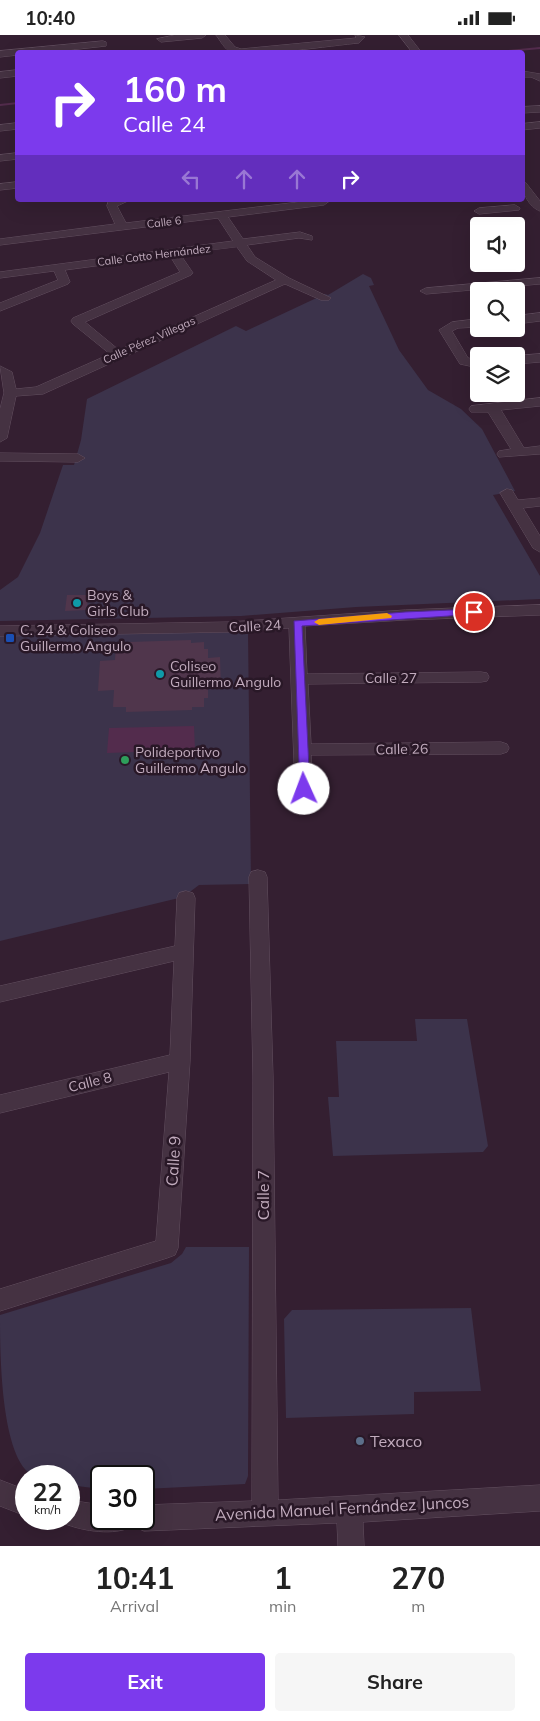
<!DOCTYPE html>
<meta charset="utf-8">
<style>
body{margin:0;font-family:Mulish,sans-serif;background:#f6f6f6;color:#222;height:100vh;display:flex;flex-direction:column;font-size:19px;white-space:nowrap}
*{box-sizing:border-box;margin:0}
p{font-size:16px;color:#767676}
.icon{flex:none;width:28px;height:28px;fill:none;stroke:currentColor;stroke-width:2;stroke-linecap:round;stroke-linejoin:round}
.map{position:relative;height:1511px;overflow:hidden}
.side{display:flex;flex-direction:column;background:#fff;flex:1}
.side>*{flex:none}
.hud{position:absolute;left:15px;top:15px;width:510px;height:152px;border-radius:5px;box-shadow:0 5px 20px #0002;background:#7c3aed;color:#fff;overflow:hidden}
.tools{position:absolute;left:470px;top:182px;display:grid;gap:10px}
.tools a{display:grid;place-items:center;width:55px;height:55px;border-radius:5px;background:#fff;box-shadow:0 5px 20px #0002;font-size:25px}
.speed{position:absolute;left:15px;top:1430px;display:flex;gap:10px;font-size:25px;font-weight:700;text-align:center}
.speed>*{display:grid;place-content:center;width:65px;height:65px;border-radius:50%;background:#fff;box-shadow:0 5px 20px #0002;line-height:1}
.speed small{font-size:12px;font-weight:400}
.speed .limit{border:2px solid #111;border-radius:8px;background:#fff;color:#111}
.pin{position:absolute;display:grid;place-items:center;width:42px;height:42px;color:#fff;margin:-21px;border:2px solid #fff;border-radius:50%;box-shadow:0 1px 5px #0007}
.me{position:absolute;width:55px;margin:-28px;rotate:358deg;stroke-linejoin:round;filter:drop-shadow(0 0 4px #0008)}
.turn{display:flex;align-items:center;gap:18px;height:105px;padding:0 25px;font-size:22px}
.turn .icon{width:65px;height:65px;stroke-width:2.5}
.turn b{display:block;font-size:35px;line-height:42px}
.lanes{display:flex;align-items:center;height:48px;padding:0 25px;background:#0003;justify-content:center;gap:25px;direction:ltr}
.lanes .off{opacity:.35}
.eta{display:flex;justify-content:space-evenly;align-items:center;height:85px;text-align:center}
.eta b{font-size:30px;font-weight:700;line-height:35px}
.button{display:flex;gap:10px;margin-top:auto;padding:10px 25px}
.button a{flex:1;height:58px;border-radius:5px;background:#7c3aed;color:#fff;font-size:20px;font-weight:700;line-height:58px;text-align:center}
.button a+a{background:#f6f6f6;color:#222}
.status{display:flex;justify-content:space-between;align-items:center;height:35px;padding:0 25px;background:#fff;direction:ltr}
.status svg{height:14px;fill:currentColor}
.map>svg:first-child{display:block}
</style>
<div class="status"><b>10:40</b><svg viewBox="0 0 49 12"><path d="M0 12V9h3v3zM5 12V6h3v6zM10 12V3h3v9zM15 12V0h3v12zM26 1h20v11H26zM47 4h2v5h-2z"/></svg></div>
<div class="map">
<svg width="540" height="1511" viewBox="0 0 540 1511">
<rect width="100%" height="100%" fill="#341f31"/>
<path fill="#3c334b" d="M363,239L371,243L374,250L369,251L399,315L428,355L461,374L482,394L515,456L493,460L540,541V564L356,572L241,581L0,586V555L18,542L40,498L63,430H74L81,405L87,364L236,291L246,296L325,259L328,260Z
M248,597L251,849L199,850L183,862L0,906V600Z
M415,984H467L488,1111L483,1117L333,1121L328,1062H339L336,1006H417Z
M186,1212H249L248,1441L245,1449L144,1454V1441H101V1454L69,1450V1441C59,1441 43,1444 34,1441C0,1426 0,1314 0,1280L171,1228L182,1219Z
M471,1273L481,1356L414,1357V1379L286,1383L284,1284L292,1275Z"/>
<path fill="#532c4d" d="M194,691L195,715L107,718L109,693Z"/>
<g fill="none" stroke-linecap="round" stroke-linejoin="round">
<path stroke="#532c4d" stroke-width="2" d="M487,18L540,13
M0,70L18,68"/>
</g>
<path fill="#50364c" d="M67,560H88L87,575L65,576Z
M191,605V608L204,607V614H208V623L220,622L221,653H208V663H204V672H192V675L126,677V672H113L114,655L98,656L100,626L115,625L116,610L129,609V607Z"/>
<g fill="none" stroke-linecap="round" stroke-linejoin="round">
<defs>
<path id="minor" d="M175,0H206L202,3L161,7L157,4Z
M216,0H225L235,12L241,14L356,3L355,0L365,2L359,8C335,10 250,23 231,17C225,15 220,5 216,0Z
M399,0H408L422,18H413Z
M103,6L106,7V11L43,18H18V20L0,22V16Z
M18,35V41L0,43V37Z
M522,36L540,39V46L531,42H522Z
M540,71V77L522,78V72Z
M540,87V93L522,95V89Z
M18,88V94L0,96V90Z
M18,118V124L0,126V120Z
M18,147V153L0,155V149Z
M522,147L526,148L540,166V176C529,172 522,158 522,147Z
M109,165H130L117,171L126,188L315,165H331L324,170L228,182L243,204L300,197L312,201V205L299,203L247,210L255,222L289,243L331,263L329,265H321L285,249L43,359L16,361L7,403L0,407V374L4,358L0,331L12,337L16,354L36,352L110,319L73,289L71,286L73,283L180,237L170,221L65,235L70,247L68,249L0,276V268L58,245L54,236L0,243V237L233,206L218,183L0,210V204L115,189L107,171ZM237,212L247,226L276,245L119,315L85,287L191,240L193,238L180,219Z
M515,170L520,173L519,175L479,179L474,176L479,173Z
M540,243V249L426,259L420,256L426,253Z
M540,278V286L516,289V281Z
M479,284V292L458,293L452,296L468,323L479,325V333L460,329L439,295L452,287Z
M540,319V327L516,329V321Z
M540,363V371L501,375L524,413L540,411V419L499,422L497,419L499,416L511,414L488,377H471L469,374L471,371Z
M0,418L78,419L85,423L78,427L0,426Z
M507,454L512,455L518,465L540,463V471L523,473L540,501V517L533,513L500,458Z
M540,570V580L405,585L305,591L307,639L481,637L487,638L489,642L487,646L481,647L308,649L311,709L501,707L507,709L509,713L507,717L501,719L311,720L313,754L310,758H298L295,754L289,593L229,597L0,601V591L229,587L405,575Z
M258,835L265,837L267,842L273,1042L278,1465L540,1450V1476L363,1487L364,1511H338L337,1488L144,1496L135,1492L132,1486L129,1493C109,1501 79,1495 60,1487L58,1484H69V1465L101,1470V1484H144V1470L252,1466L253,1042L249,842L251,837Z
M186,856L193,858L195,863L190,1026L178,1213L175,1220L167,1223L0,1276V1254L156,1206L169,1037L0,1078V1060L170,1020L174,926L0,967V951L175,911L177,863L179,858Z
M0,1445L26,1455V1481L0,1471Z"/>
</defs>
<use href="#minor" stroke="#635060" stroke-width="1"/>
<use href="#minor" fill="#453242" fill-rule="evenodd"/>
</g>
<path fill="#7c3aed" stroke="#51269a" d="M474,574L478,575V579L302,591L310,754L304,758L300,757L294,586L405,577Z"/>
<path fill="#f59e0b" d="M387,578L392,581L391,583L319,590L314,587L319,584Z"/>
<g fill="#0f9aa8" stroke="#291827" stroke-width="2">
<circle cx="77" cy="568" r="5"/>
<circle cx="160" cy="639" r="5"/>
</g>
<rect fill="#1a4fb4" stroke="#291827" stroke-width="2" x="5" y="598" width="10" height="10" rx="2.5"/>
<circle fill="#2e9e5b" stroke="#291827" stroke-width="2" cx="125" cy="725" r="5"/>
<circle fill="#5c6f8a" stroke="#291827" stroke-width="2" cx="360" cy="1406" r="5"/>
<g text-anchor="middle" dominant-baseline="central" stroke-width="5" stroke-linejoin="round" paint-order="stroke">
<g font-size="11" fill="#c2acbe" stroke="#291827">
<text transform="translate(164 187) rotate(-7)">Calle 6</text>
<text transform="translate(154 220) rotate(-7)">Calle Cotto Hernández</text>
<text transform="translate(149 305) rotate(-24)">Calle Pérez Villegas</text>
</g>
<g font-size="14" fill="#c2acbe" stroke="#291827" text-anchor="start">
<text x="87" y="560">Boys &amp;<tspan x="87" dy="16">Girls Club</tspan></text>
<text x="20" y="595">C. 24 &amp; Coliseo<tspan x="20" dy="16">Guillermo Angulo</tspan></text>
<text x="170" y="631">Coliseo<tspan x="170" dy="16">Guillermo Angulo</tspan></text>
<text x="135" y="717">Polideportivo<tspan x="135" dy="16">Guillermo Angulo</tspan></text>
</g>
<g font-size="14" fill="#c2acbe" stroke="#291827">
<text transform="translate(255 591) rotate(-3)">Calle 24</text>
<text x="391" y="643">Calle 27</text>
<text transform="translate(402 714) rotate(-1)">Calle 26</text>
<text transform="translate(90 1047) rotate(-14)">Calle 8</text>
</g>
<g font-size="16" fill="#c2acbe" stroke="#291827">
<text transform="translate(173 1126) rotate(-86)">Calle 9</text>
<text transform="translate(263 1160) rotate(-90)">Calle 7</text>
<text transform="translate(342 1473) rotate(-3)">Avenida Manuel Fernández Juncos</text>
</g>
<g font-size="16" fill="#c2acbe" stroke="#291827" text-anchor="start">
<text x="370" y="1406">Texaco</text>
</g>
</g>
</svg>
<div class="tools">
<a><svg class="icon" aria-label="sound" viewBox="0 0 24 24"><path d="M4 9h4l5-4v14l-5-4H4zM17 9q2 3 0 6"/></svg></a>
<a><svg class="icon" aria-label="search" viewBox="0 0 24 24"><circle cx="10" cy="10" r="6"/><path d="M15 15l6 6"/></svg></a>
<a><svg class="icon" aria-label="layers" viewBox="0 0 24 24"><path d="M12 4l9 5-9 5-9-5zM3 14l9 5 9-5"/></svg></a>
</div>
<div class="speed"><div>22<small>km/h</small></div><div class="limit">30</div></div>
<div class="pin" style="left:474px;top:577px;background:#d93025"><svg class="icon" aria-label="arrive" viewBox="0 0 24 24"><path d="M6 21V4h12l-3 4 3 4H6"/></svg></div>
<svg class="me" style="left:304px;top:754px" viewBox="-20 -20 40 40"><circle r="19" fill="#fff"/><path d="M0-13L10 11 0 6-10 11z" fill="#7c3aed"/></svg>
<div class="hud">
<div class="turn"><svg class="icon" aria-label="right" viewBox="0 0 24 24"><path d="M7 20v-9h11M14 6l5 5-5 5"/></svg><div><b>160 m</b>Calle 24</div></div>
<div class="lanes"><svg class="icon off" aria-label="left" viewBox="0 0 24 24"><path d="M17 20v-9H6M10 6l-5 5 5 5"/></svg><svg class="icon off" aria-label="ahead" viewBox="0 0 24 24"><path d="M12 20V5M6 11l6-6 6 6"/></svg><svg class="icon off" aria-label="ahead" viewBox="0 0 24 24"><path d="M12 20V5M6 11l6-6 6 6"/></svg><svg class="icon" aria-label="right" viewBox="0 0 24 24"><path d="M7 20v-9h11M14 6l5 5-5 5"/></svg></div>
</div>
</div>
<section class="side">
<div class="eta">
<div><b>10:41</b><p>Arrival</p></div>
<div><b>1</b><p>min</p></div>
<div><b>270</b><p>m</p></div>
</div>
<div class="button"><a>Exit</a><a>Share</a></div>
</section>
